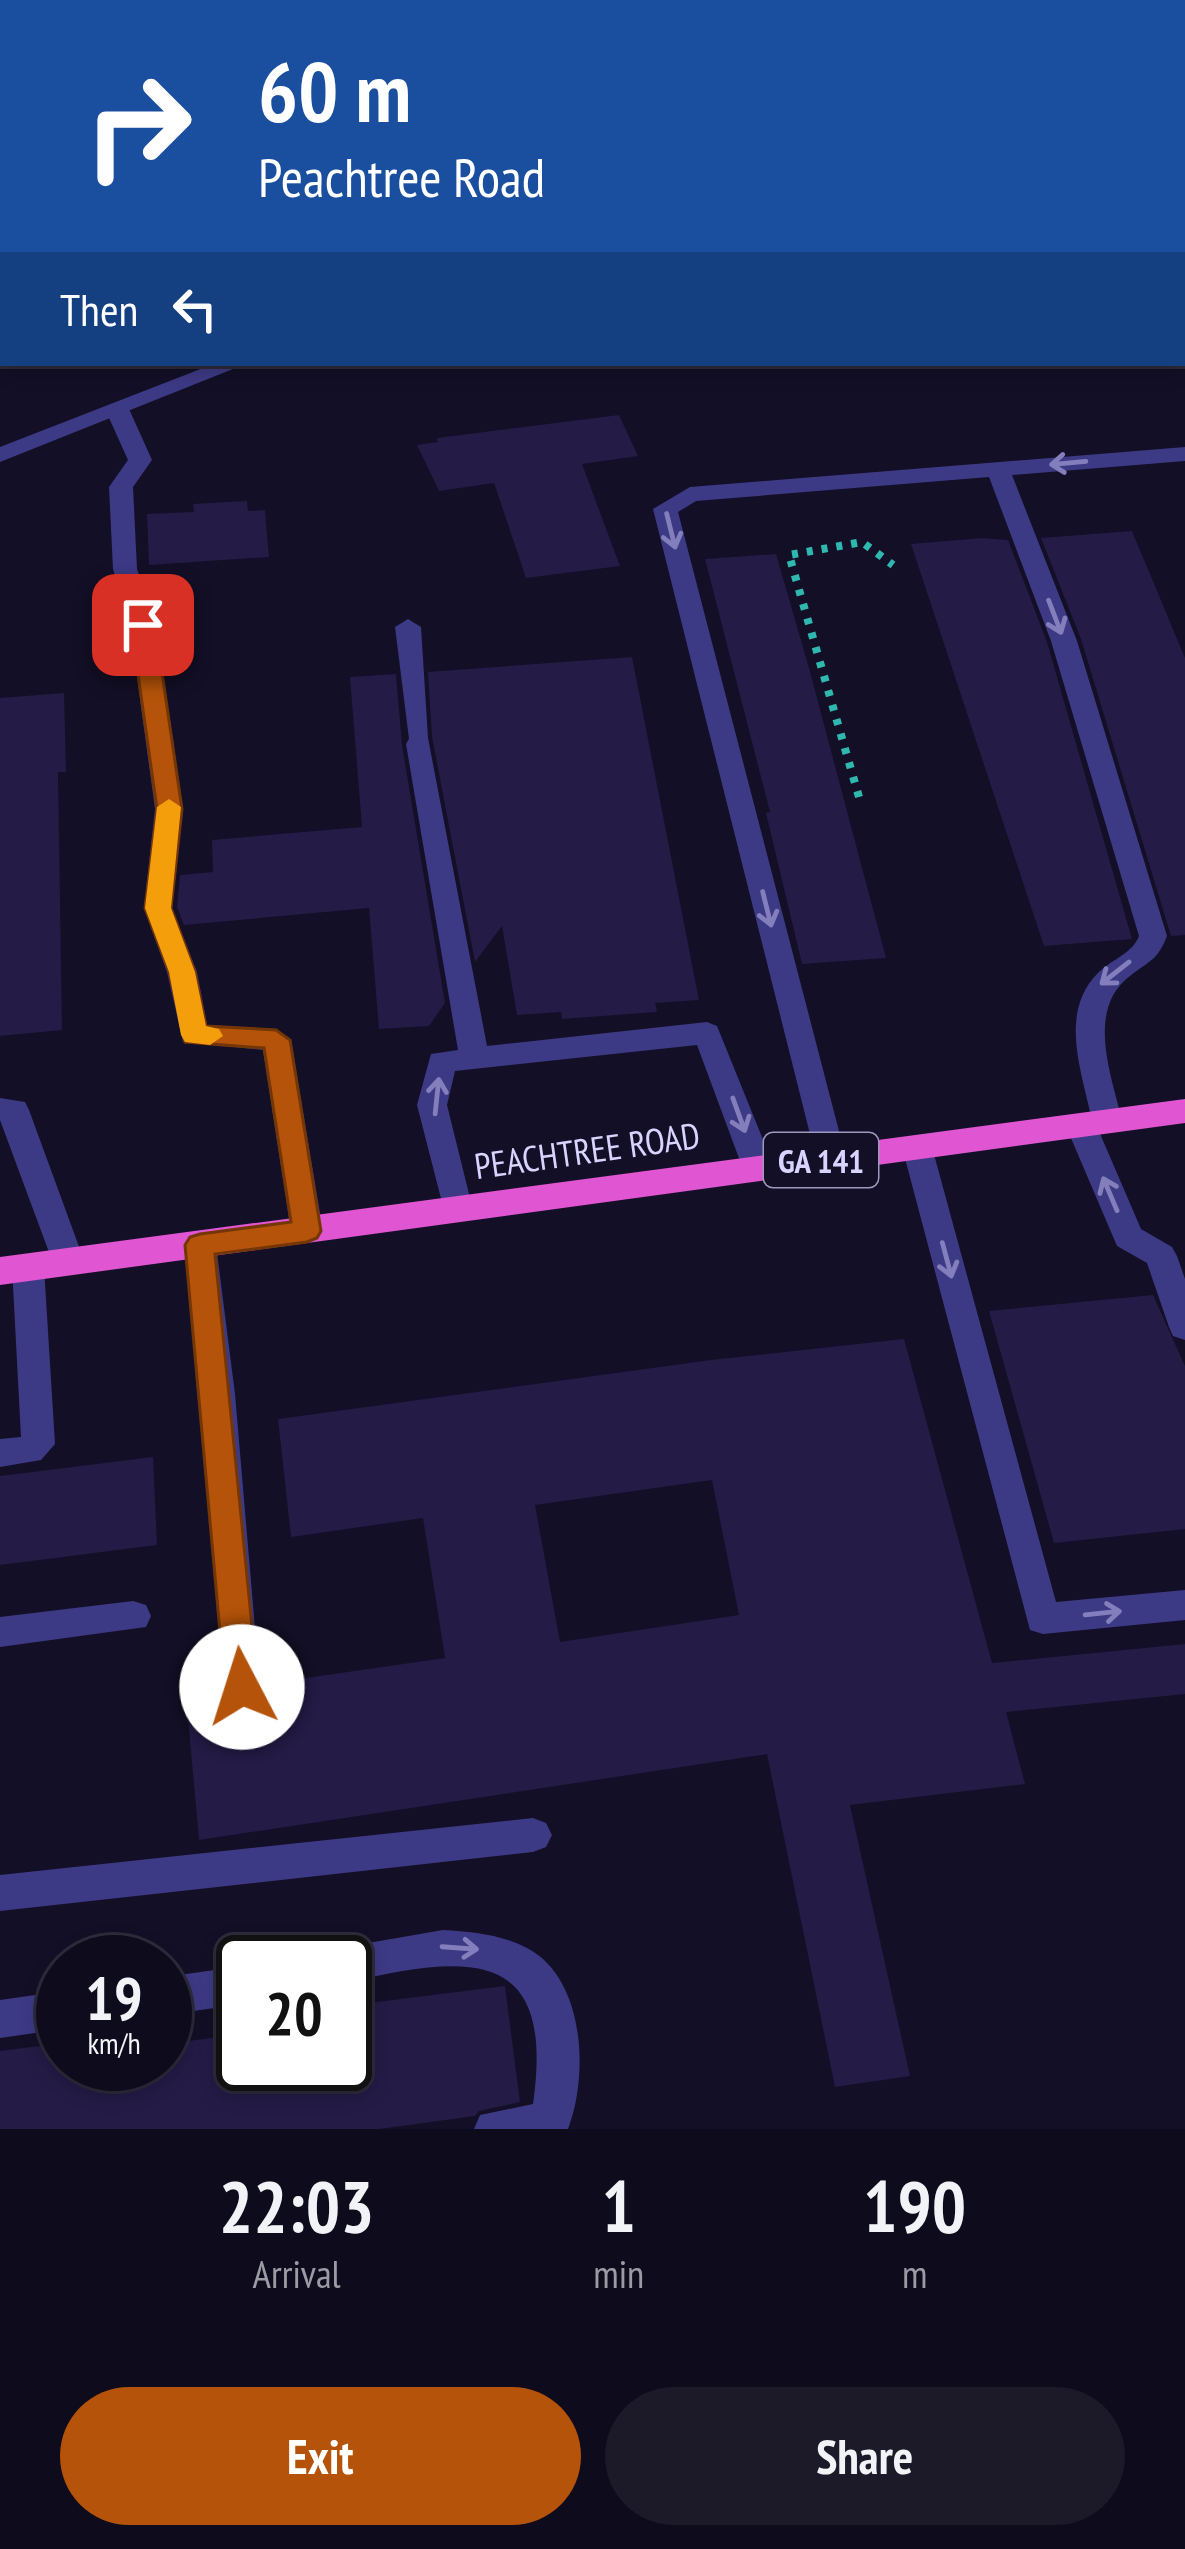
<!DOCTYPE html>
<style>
body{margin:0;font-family:"PT Sans Narrow",sans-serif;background:#1c1929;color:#f1f3f6;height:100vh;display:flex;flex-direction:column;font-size:45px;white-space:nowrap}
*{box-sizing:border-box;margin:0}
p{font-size:39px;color:#9b9ba3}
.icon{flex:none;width:66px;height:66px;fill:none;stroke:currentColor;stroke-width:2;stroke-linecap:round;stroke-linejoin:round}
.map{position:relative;height:2129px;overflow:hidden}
.drawer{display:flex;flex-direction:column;background:#0e0b1c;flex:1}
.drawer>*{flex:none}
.hud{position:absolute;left:0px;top:0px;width:1185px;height:366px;box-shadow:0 6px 18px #0003,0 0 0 3px #2e2b3b;background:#1a4fa0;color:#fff;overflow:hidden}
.speed{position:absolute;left:36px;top:1935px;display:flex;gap:24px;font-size:60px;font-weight:700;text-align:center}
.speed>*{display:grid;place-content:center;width:156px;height:156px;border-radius:50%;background:#0e0b1c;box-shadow:0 6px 18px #0003,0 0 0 3px #2e2b3b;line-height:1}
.speed small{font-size:30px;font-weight:400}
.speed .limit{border:6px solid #111;border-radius:18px;background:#fff;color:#111}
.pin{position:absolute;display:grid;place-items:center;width:102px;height:102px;color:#fff;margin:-51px;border-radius:24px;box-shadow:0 6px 18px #0006}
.me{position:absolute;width:132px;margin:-66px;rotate:355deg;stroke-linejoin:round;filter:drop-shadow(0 0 9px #0008)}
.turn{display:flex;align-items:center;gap:42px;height:252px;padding:0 60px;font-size:54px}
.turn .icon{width:156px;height:156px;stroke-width:2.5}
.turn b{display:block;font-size:84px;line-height:102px}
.then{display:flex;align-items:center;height:114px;padding:0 60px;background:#0003;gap:24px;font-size:45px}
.eta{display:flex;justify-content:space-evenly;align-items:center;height:204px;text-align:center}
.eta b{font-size:72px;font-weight:700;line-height:84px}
.action{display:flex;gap:24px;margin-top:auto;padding:24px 60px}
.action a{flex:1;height:138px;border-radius:72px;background:#b45309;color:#fff;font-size:48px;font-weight:700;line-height:138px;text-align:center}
.action a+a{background:#1c1929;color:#f1f3f6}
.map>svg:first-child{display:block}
</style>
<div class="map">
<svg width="1185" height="2129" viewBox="0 0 1185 2129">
<rect width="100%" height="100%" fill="#130f26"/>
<path fill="#241b47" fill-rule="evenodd" d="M619,415L638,456L582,464L620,566L526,578L494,483L439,491L417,445L438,442L437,438Z
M247,501L248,511L265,510L269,557L149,565L147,514L194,512L193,504Z
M1132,531L1185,658V935L1171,936L1081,639L1041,538Z
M982,538L1008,540L1047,642L1132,939L1044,946L911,544Z
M776,554L809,668L886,958L802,964L766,813L770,812L705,559Z
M632,657L699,1000L655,1003L657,1012L562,1019L561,1012L517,1015L502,926L475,962L432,737L428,672Z
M396,674L402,745L445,1003L429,1026L379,1029L369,908L184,925L177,907L180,875L213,872L212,840L362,827L350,677Z
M64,693L66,772H58L62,1030L0,1036V698Z
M1153,1295L1185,1366V1529L1054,1543L989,1311Z
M904,1339L992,1663L1185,1644V1694L1006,1712L1025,1784L850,1805L910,2076L835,2087L767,1754L199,1840L186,1695L220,1690L227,1702L244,1707L259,1700L264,1684L445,1658L423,1518L291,1537L278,1419L711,1360ZM712,1480L739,1615L560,1642L535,1505Z
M153,1457L157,1545L0,1565V1476Z
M505,1986L520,2102L479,2111L475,2116L379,2129H0V2051L63,2043V2064H165V2044L243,2034V2064H345V2006Z"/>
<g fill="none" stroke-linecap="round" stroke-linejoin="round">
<path stroke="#2fb8b0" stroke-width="8" stroke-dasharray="6 9" stroke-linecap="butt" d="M859,797L789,555L862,542L893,565"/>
<path fill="#3d3a85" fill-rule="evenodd" d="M117,402L129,409L152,460L133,487L137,569L156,625L183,809L172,908L197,972L207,1025L276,1029L291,1040L323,1231L318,1240H296L291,1231L263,1050L183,1042L167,972L144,908L155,809L130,625L113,569L109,487L128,460L105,409Z
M1185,447V461L1012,475L1077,641L1167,936C1158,960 1149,961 1130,976C1085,1010 1112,1076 1122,1121L1118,1129H1098L1141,1229L1172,1247L1177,1256L1185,1279V1340L1173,1336L1169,1327L1147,1263L1117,1246L1065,1124L1069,1116H1091C1081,1069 1059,1012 1098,973C1112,959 1132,954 1139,936L1051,641L989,477L696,501L678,512L846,1158L842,1166H820L816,1158L653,509L690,487Z
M408,619L421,627L428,738L487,1046L707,1022L717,1026L775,1169L770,1177H748L743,1169L697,1045L455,1071L447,1105L473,1210L468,1218H446L417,1105L431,1054L458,1050L406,744L409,739L395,627Z
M0,1098L25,1102L29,1110L85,1263L80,1272L69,1275L58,1272L53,1263L0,1120Z
M917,1136L928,1139L932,1147L1056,1602L1185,1590V1620L1043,1634L1030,1630L902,1147L906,1139Z
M200,1233L211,1236L216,1245L235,1394L260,1687L255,1698L242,1703L229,1698L224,1687L201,1394L184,1245L189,1236Z
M28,1255L39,1258L44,1267L55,1444L41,1460L0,1467V1439L21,1437L12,1267L17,1258Z
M133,1601L146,1605L151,1616L146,1627L0,1647V1617Z
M533,1818L546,1823L552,1835L546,1847L533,1852L0,1911V1875Z
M443,1930C472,1932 500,1934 527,1948C585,1978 589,2075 568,2129H474L480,2115L533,2104C556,1944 467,1955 345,1983V1962H327L331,1952L345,1947Z
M243,1966V2004L165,2015V1977Z
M63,1991V2029L0,2038V2000Z"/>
<path fill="#3d3a85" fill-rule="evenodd" d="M1185,0V10L1182,3H1174Z
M216,363H248L0,462V447Z"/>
<path fill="#e055d1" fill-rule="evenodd" d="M1185,1099V1123L0,1285V1257Z"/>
</g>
<defs><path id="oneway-shaft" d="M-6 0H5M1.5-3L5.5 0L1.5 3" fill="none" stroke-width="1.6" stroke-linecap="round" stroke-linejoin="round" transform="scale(3)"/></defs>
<g stroke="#837fbc">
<use href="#oneway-shaft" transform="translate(1068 463) rotate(175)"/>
<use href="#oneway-shaft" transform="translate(671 531) rotate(76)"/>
<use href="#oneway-shaft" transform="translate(1055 617) rotate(69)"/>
<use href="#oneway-shaft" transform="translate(767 909) rotate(76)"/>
<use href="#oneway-shaft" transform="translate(1115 973) rotate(142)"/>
<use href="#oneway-shaft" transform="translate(437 1096) rotate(-84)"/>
<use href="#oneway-shaft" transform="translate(739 1115) rotate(70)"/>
<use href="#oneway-shaft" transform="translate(1110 1194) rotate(-113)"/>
<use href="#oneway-shaft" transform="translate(947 1260) rotate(75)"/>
<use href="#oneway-shaft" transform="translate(1103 1613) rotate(-6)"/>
<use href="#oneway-shaft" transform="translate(460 1948) rotate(4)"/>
</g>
<path fill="#b45309" stroke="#753606" stroke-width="3" d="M143,617L155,625L182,809L171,908L195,972L206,1026L276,1030L290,1040L321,1231L317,1238L307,1242L215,1254L258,1687L253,1697L242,1701L230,1697L225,1687L185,1245L190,1237L200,1234L291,1222L264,1048L185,1042L169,972L145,908L157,809L131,625Z"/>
<path fill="#f59e0b" d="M169,799L181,807L171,908L195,972L206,1026L219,1029L223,1036L210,1045L185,1042L181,1035L169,972L145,908L157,807Z"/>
<g text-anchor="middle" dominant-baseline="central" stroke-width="9" stroke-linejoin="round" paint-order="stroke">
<rect fill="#130f26" stroke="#9e99be" stroke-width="3" x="764" y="1133" width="114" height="54" rx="9"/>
<g font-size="33" font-weight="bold" fill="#d9d4ff">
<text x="821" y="1160">GA 141</text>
</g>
<g font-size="36" fill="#d9d4ff" stroke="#130f26">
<text transform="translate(587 1150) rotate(-8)">PEACHTREE ROAD</text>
</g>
</g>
</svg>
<div class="speed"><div>19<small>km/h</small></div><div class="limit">20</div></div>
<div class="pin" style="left:143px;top:625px;background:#d93025"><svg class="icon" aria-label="arrive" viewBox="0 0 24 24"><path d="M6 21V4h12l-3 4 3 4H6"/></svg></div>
<svg class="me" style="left:242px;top:1687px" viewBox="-20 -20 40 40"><circle r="19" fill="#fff"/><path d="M0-13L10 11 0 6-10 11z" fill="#b45309"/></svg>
<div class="hud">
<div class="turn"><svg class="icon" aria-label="right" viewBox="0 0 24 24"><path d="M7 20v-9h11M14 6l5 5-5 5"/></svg><div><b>60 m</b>Peachtree Road</div></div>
<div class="then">Then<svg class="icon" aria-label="left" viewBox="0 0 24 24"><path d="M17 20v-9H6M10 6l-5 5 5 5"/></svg></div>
</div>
</div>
<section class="drawer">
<div class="eta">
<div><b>22:03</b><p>Arrival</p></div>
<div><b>1</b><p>min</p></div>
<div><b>190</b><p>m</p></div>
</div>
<div class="action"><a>Exit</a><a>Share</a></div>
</section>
